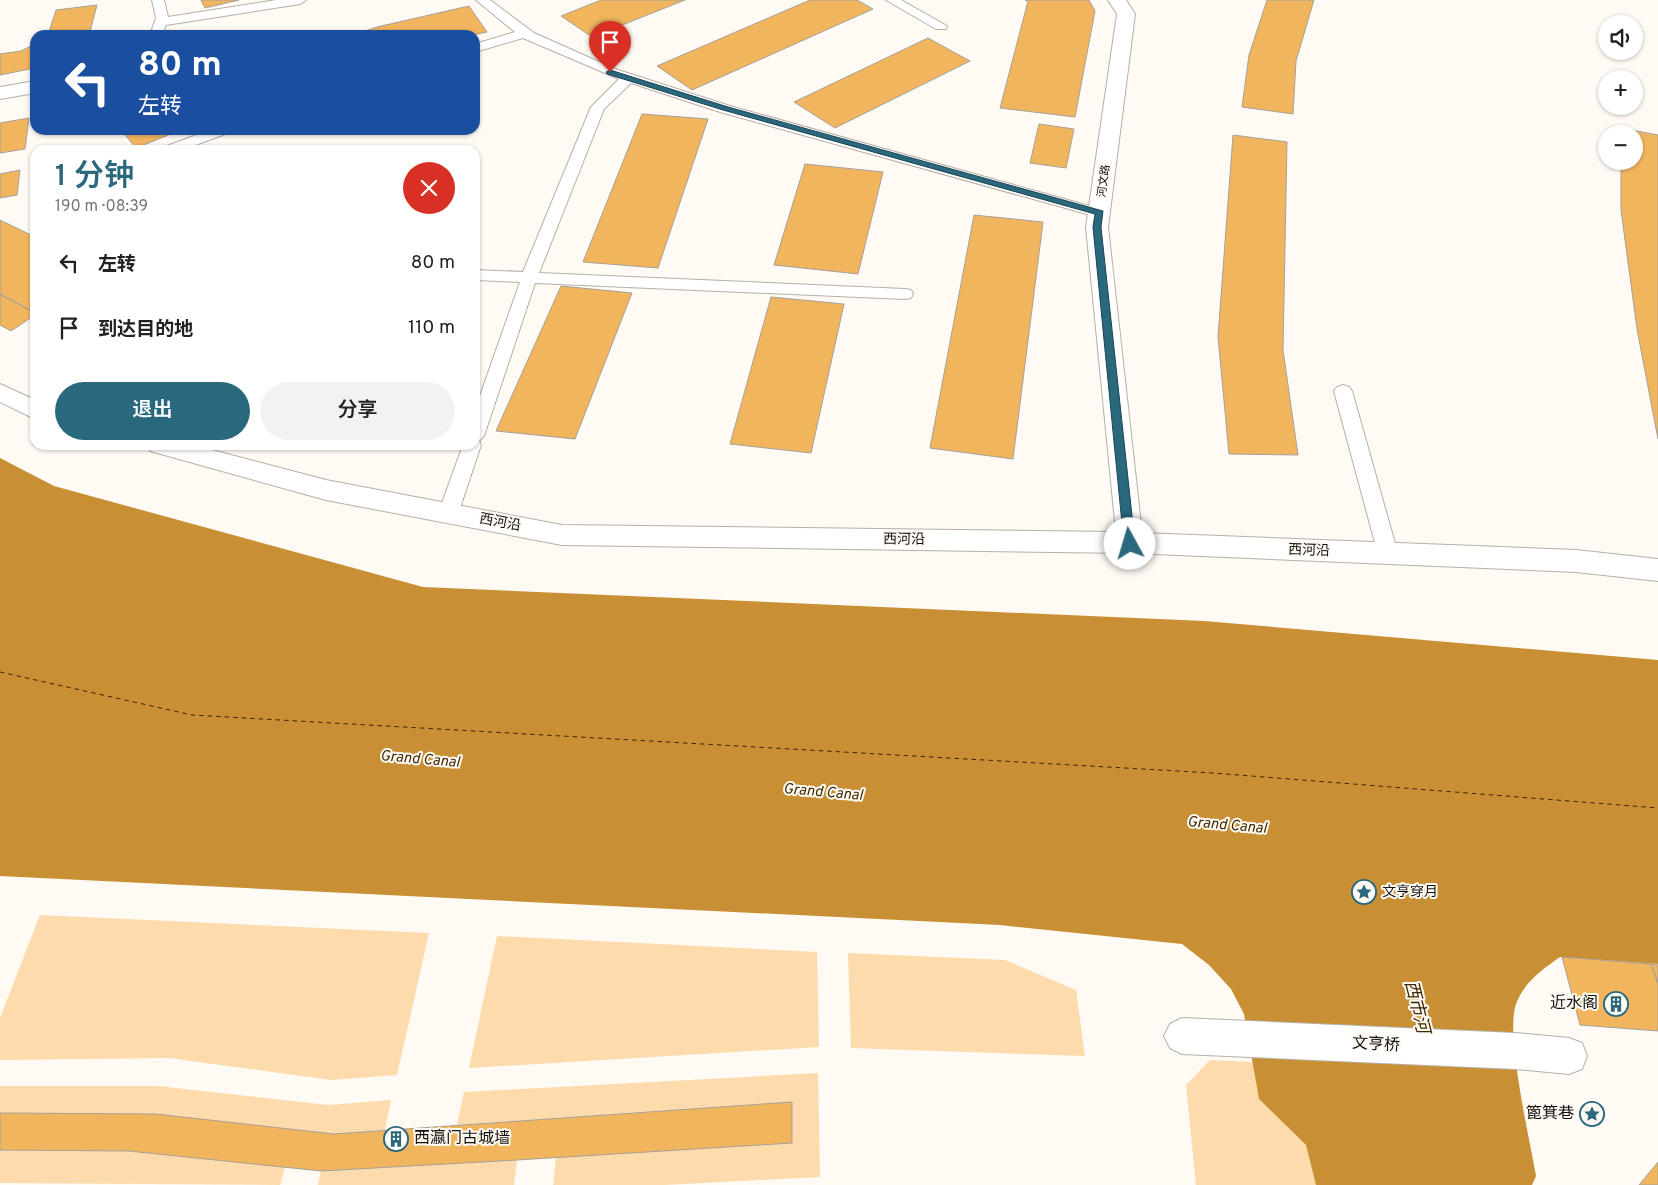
<!DOCTYPE html>
<html lang="zh">
<meta charset="utf-8">
<style>
body{margin:0;font-family:Overpass,"Noto Sans SC",sans-serif;background:#f2f2f2;color:#222;height:100vh;display:flex;flex-direction:column;font-size:19px;white-space:nowrap}
*{box-sizing:border-box;margin:0}
p{font-size:16px;color:#767676}
.icon{flex:none;width:28px;height:28px;fill:none;stroke:currentColor;stroke-width:2;stroke-linecap:round;stroke-linejoin:round}
.map{position:relative;flex:1;overflow:hidden}
.drawer{position:absolute;left:30px;top:145px;width:450px;height:305px;display:flex;flex-direction:column;background:#fff;border-radius:15px;box-shadow:0 1px 4px #0004}
.drawer>*{flex:none}
.guide{position:absolute;left:30px;top:30px;width:450px;height:105px;border-radius:15px;box-shadow:0 1px 4px #0004;background:#1a4fa0;color:#fff;overflow:hidden}
.buttons{position:absolute;left:1598px;top:15px;display:grid;gap:10px}
.buttons a{display:grid;place-items:center;width:45px;height:45px;border-radius:50%;background:#fff;box-shadow:0 1px 4px #0004;font-size:25px}
.pin{position:absolute;display:grid;place-items:center;width:42px;height:42px;color:#fff;margin:-51px -21px;border-radius:50% 50% 50% 0;rotate:-45deg;box-shadow:0 0 5px #0007}
.pin .icon{rotate:45deg}
.me{position:absolute;width:55px;margin:-28px;rotate:354deg;stroke-linejoin:round;filter:drop-shadow(0 0 4px #0008)}
.turn{display:flex;align-items:center;gap:18px;height:105px;padding:0 25px;font-size:22px}
.turn .icon{width:65px;height:65px;stroke-width:2.5}
.turn b{display:block;font-size:35px;line-height:42px}
.round{display:grid;place-items:center;flex:none;width:52px;height:52px;border-radius:26px;background:#f2f2f2}
.overview{display:flex;align-items:center;justify-content:space-between;height:85px;padding:0 25px}
h1{font-size:30px;font-weight:600;line-height:38px;color:#2a687e}
.primary-button{display:flex;gap:10px;margin-top:auto;padding:10px 25px}
.primary-button a{flex:1;height:58px;border-radius:30px;background:#2a687e;color:#fff;font-size:20px;font-weight:600;line-height:58px;text-align:center}
.primary-button a+a{background:#f2f2f2;color:#222}
ul{padding:0;list-style:none}
li{display:flex;align-items:center;gap:15px;height:65px;padding:0 25px}
li div{flex:1}
li b{display:block;font-size:19px}
li em{font-style:normal}
.map>svg:first-child{display:block}
</style>
<div class="map">
<svg width="1658" height="1185" viewBox="0 0 1658 1185">
<rect width="100%" height="100%" fill="#fffaf3"/>
<path fill="#fddbac" d="M40,915L429,933L397,1075L331,1080L169,1058L0,1060V1018Z
M497,936L817,952L819,1047L469,1068Z
M848,953L1005,960L1076,990L1085,1056L851,1048Z
M1210,1060L1253,1062L1259,1099L1306,1145L1316,1185H1196L1186,1085Z
M818,1073L820,1177L664,1185H553L556,1157L792,1102L457,1125L464,1092Z
M0,1086H158L328,1105L391,1100L385,1130L334,1134L156,1114L0,1113Z
M0,1150L129,1151L285,1167L280,1185L0,1183Z
M517,1160L514,1185H318L321,1171Z"/>
<path fill="#c88f34" d="M0,458L54,486L423,587L1204,621L1658,660V964L1560,957C1542,970 1524,982 1516,1004C1505,1033 1530,1141 1536,1176L1532,1185H1316L1306,1145L1259,1099L1244,1014L1231,989L1209,965L1182,944L1000,925L0,876Z"/>
<g fill="none" stroke-linecap="round" stroke-linejoin="round">
<path stroke="#3e2700" stroke-width="1" stroke-dasharray="4.5 4" stroke-linecap="butt" d="M0,672L192,715L1213,773L1658,808"/>
</g>
<path fill="#f1b55e" stroke="#a6a098" d="M201,0H239L205,8Z
M601,0H685L592,37L561,16Z
M810,0H857L873,9L692,90L657,66Z
M1025,0H1089L1095,11L1075,117L1000,108L1028,1Z
M1267,0H1314L1296,61L1293,114L1242,107L1249,55Z
M97,5L89,35H48L56,10Z
M469,6L487,32L473,35H353L377,27Z
M928,38L970,61L835,128L794,102Z
M35,44V68L0,75V54L21,51Z
M642,114L708,119L658,268L583,262Z
M29,118L25,149L0,153V123Z
M1039,124L1074,129L1066,168L1030,163Z
M1621,128L1658,135V439L1637,329L1621,210V161H1634V134H1621Z
M121,130H181L136,148Z
M1233,135L1287,142L1283,350L1298,455L1229,454L1218,337Z
M805,164L883,172L858,274L774,265Z
M20,170L17,195L0,198V174Z
M974,215L1043,222L1013,459L930,448Z
M0,220L35,237V313L0,294Z
M561,286L632,293L575,439L496,431Z
M0,294L35,313V315L11,331L0,325Z
M771,297L844,304L811,453L730,444Z
M1562,957L1651,964L1658,984V1031L1580,1025Z
M1651,964L1658,965V984Z
M792,1102V1143L517,1160L321,1171L129,1151L0,1150V1113L156,1114L334,1134Z
M1658,1162V1185H1639Z"/>
<g fill="none" stroke-linecap="round" stroke-linejoin="round">
<defs>
<path id="lane" d="M152,0H164L168,17L276,0H306L300,4L166,25L162,35H150L156,18Z
M476,0H490L534,33L615,69L730,106L1104,210L1107,213L1104,216H1094L720,112L631,83L604,109L539,273L905,289L911,290L913,294L911,298L905,299L535,283L484,436L479,441L481,445L458,514L455,519L448,521L441,519L438,514L463,445H475V410L520,282L475,280V270L523,272L591,107L619,79L523,38L475,52V44L515,32Z
M886,0H901L947,26L946,29H936Z
M210,130H230L228,133L182,150H162L164,147Z
M1343,385L1349,387L1352,391L1398,554L1395,559L1388,562L1381,559L1378,554L1334,391L1337,387Z"/>
<path id="street" d="M1108,0H1126L1135,14L1108,227L1142,533L1576,550L1658,559V581L1576,572L1130,553L562,545L326,500L150,451L147,445H193L326,480L562,525L1116,532L1086,227L1117,14Z
M35,81V93L0,99V87Z
M0,384L35,400V419L0,402Z
M1182,1018L1515,1033L1569,1038L1582,1043L1587,1056L1582,1069L1569,1074L1515,1069L1182,1054L1170,1048L1164,1036L1170,1024Z"/>
</defs>
<use href="#lane" stroke="#b6afa7" stroke-width="2"/>
<use href="#street" stroke="#b6afa7" stroke-width="2"/>
<use href="#lane" fill="#fff" fill-rule="evenodd"/>
<use href="#street" fill="#fff" fill-rule="evenodd"/>
</g>
<path fill="#2a687e" stroke="#1b4452" d="M610,70L728,107L1103,211L1101,227L1135,544L1134,547L1130,548L1124,544L1093,227L1095,214L723,110L607,74L606,72Z"/>
<defs>
<symbol id="sight-ring" viewBox="-11 -11 22 22"><circle r="9.5" fill="#fffaf3" stroke="#2a687e" stroke-width="1.5"/><path d="M0-6L1.8-2.2L6-1.7L2.9 1.2L3.7 5.4L0 3.3L-3.7 5.4L-2.9 1.2L-6-1.7L-1.8-2.2Z" fill="#2a687e"/></symbol>
<symbol id="building-ring" viewBox="-11 -11 22 22"><circle r="9.5" fill="#fffaf3" stroke="#2a687e" stroke-width="1.5"/><path d="M-4-6H4V6H1V3H-1V6H-4ZM-2.5-4.3h1.7v1.8h-1.7ZM.8-4.3h1.7v1.8H.8ZM-2.5-1h1.7V.8h-1.7ZM.8-1h1.7V.8H.8Z" fill="#2a687e"/></symbol>
</defs>
<g fill-rule="evenodd">
<use href="#sight-ring" x="1350" y="878" width="28" height="28"/>
<use href="#building-ring" x="1602" y="990" width="28" height="28"/>
<use href="#sight-ring" x="1578" y="1100" width="28" height="28"/>
<use href="#building-ring" x="382" y="1125" width="28" height="28"/>
</g>
<g text-anchor="middle" dominant-baseline="central" stroke-width="4" stroke-linejoin="round" paint-order="stroke">
<g font-size="11" fill="#12100d" stroke="#fffaf3">
<text transform="translate(1104 181) rotate(-82)">河文路</text>
</g>
<g font-size="14" fill="#12100d" stroke="#fffaf3">
<text transform="translate(500 523) rotate(11)">西河沿</text>
<text transform="translate(904 540) rotate(1)">西河沿</text>
<text transform="translate(1309 551) rotate(2)">西河沿</text>
</g>
<g font-size="14" fill="#12100d" stroke="#fffaf3" text-anchor="start">
<text x="1382" y="892">文亨穿月</text>
</g>
<g font-size="15" font-style="italic" fill="#3e2700" stroke="#fffaf3">
<text transform="translate(420 760) rotate(5)">Grand Canal</text>
<text transform="translate(823 793) rotate(5)">Grand Canal</text>
<text transform="translate(1227 826) rotate(5)">Grand Canal</text>
</g>
<g font-size="16" fill="#12100d" stroke="#fffaf3" text-anchor="end">
<text x="1598" y="1004">近水阁</text>
<text x="1574" y="1114">篦箕巷</text>
<text x="414" y="1139" text-anchor="start">西瀛门古城墙</text>
</g>
<g font-size="16" fill="#12100d" stroke="#fffaf3">
<text transform="translate(1376 1045) rotate(3)">文亨桥</text>
</g>
<g font-size="18" font-style="italic" fill="#3e2700" stroke="#fffaf3">
<text transform="translate(1416 1007) rotate(76)">西市河</text>
</g>
</g>
</svg>
<div class="buttons">
<a><svg class="icon" aria-label="sound" viewBox="0 0 24 24"><path d="M4 9h4l5-4v14l-5-4H4zM17 9q2 3 0 6"/></svg></a>
<a>+</a>
<a>−</a>
</div>
<div class="pin" style="left:610px;top:72px;background:#d93025"><svg class="icon" aria-label="arrive" viewBox="0 0 24 24"><path d="M6 21V4h12l-3 4 3 4H6"/></svg></div>
<svg class="me" style="left:1130px;top:544px" viewBox="-20 -20 40 40"><circle r="19" fill="#fff"/><path d="M0-13L10 11 0 6-10 11z" fill="#2a687e"/></svg>
<div class="guide">
<div class="turn"><svg class="icon" aria-label="left" viewBox="0 0 24 24"><path d="M17 20v-9H6M10 6l-5 5 5 5"/></svg><div><b>80 m</b>左转</div></div>
</div>
<section class="drawer">
<div class="overview"><div><h1>1 分钟</h1><p>190 m · 08:39</p></div><a class="round" style="background:#d93025;color:#fff"><svg class="icon" aria-label="close" viewBox="0 0 24 24"><path d="M6 6l12 12M18 6L6 18"/></svg></a></div>
<ul>
<li><svg class="icon" aria-label="left" viewBox="0 0 24 24"><path d="M17 20v-9H6M10 6l-5 5 5 5"/></svg><div><b>左转</b></div><em>80 m</em></li>
<li><svg class="icon" aria-label="arrive" viewBox="0 0 24 24"><path d="M6 21V4h12l-3 4 3 4H6"/></svg><div><b>到达目的地</b></div><em>110 m</em></li>
</ul>
<div class="primary-button"><a>退出</a><a>分享</a></div>
</section>
</div>
